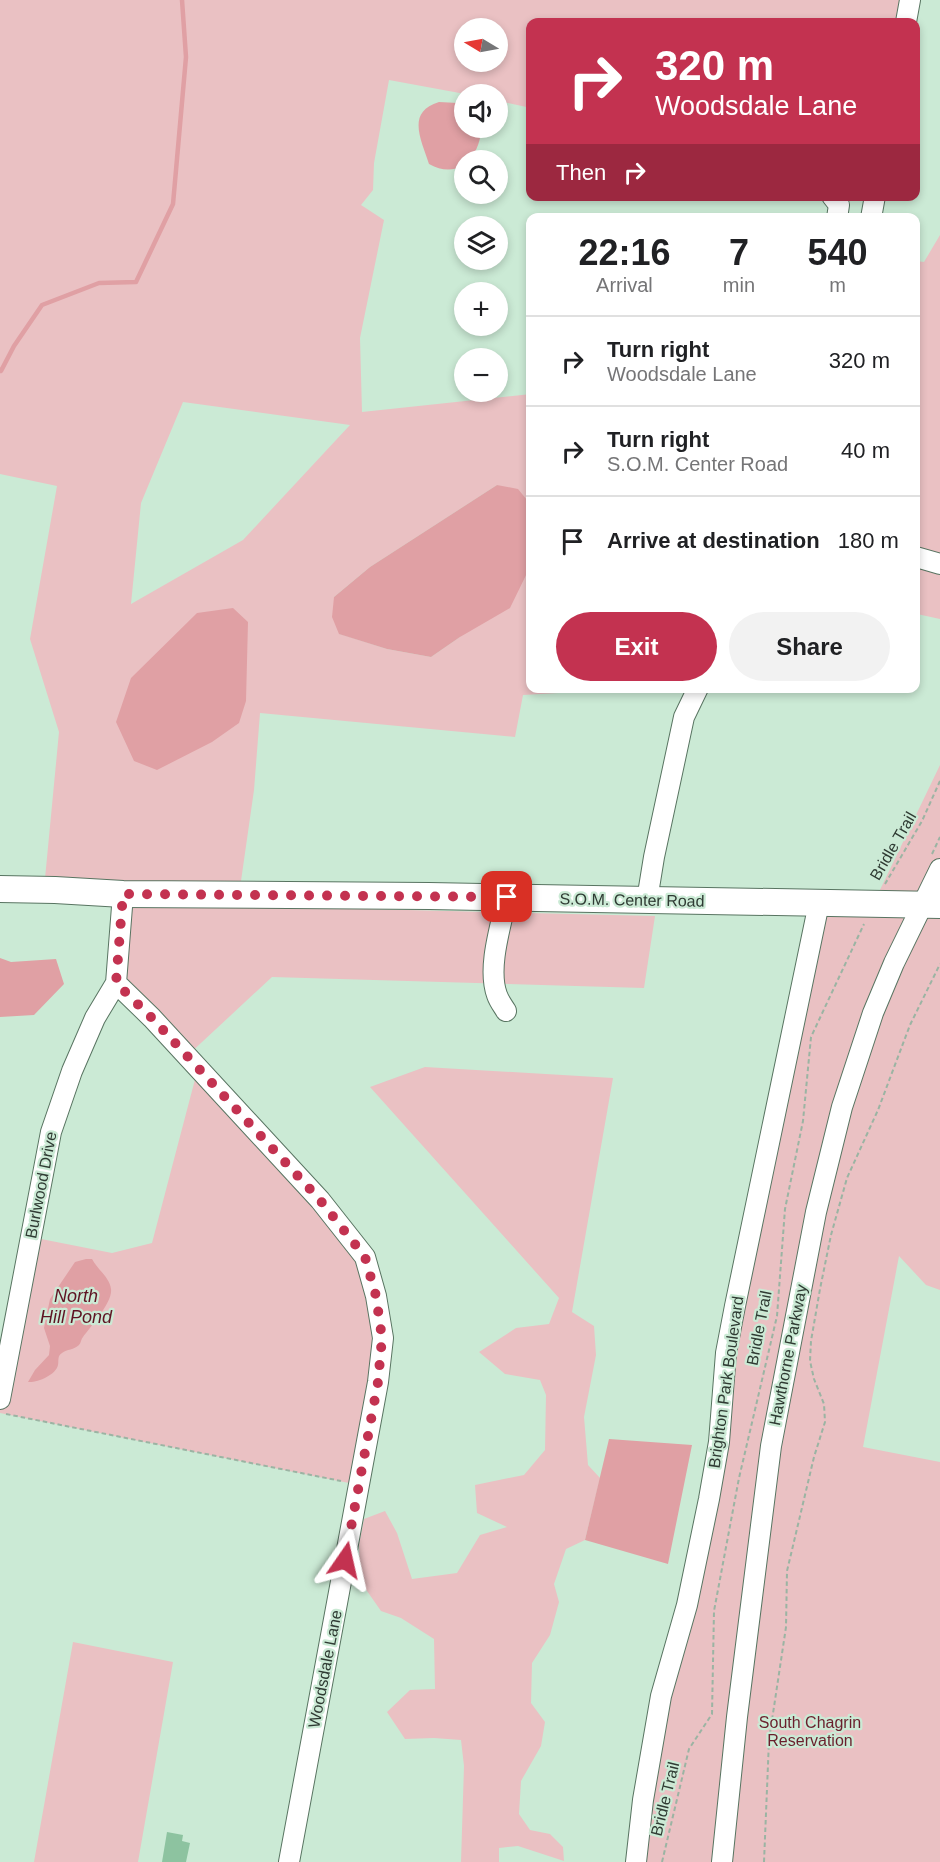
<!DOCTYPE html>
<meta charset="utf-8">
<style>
body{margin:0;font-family:Arial,sans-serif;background:#f2f2f2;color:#202124;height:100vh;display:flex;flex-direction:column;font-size:22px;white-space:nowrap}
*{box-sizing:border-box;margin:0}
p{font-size:20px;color:#757577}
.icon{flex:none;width:33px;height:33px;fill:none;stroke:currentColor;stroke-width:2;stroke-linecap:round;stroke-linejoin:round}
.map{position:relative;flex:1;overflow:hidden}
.side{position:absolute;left:526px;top:213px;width:394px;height:480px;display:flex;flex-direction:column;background:#fff;border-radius:12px;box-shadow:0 3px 9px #0003}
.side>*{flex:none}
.banner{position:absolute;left:526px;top:18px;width:394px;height:183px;border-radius:12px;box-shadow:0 3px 9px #0003;background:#c33250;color:#fff;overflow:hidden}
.needle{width:39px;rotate:280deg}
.controls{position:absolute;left:454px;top:18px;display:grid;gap:12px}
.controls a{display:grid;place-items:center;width:54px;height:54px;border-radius:50%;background:#fff;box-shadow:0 3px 9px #0003;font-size:30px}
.pin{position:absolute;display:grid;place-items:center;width:51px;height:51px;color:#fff;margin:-26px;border-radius:12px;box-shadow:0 3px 9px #0006}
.me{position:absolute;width:66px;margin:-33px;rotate:11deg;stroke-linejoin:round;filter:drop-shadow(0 0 4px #0008)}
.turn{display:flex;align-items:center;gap:21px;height:126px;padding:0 30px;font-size:27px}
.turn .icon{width:78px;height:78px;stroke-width:2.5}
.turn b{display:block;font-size:42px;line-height:51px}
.then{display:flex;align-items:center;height:57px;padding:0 30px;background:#0003;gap:12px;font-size:22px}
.eta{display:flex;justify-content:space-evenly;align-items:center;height:102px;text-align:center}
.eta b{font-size:36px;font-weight:800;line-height:42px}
.primary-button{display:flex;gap:12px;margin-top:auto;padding:12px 30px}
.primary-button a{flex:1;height:69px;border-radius:36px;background:#c33250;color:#fff;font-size:24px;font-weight:800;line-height:69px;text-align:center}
.primary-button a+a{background:#f2f2f2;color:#202124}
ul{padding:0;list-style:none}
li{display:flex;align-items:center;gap:18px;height:90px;padding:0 30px;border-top:2px solid #e0e0e0}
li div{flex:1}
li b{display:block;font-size:22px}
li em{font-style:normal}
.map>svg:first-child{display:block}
</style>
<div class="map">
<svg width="940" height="1862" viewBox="0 0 940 1862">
<rect width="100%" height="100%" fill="#cbead5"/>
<path fill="#eac1c3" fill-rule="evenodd" d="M0,0H911L906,22H531V108L498,101V94H465L389,80L374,163L373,190L361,205L384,220L360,338L362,412L531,394V522L527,500L497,485L370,567L334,597L340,634L387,649L431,657L460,637L529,569L531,556V688L628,689L523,695L515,737L260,713L254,790L239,895L44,889L59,732L30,639L57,486L0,474ZM465,28H498V62H465ZM183,402L350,425L243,540L131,604L141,503Z
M940,235V619L917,614L916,261L924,262Z
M940,765V1290L926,1285L899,1256L863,1447L940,1462V1862H636L719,1442L819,903L878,894Z
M122,903L655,916L644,988L272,977L187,1056L116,983Z
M425,1067L613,1078L572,1312L594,1326L596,1355L584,1417L588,1465L600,1478L585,1540L566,1549L554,1584L559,1602L550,1635L532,1663L531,1703L545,1722L541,1746L521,1781L519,1814L530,1830L550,1834L563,1847L564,1861L518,1846L499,1848V1862H461L464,1766L461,1740L434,1738L405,1739L387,1712L410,1690L435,1689L434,1639L401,1618L381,1611L360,1581L359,1544L364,1519L385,1511L397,1533L412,1579L457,1573L480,1535L507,1527L477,1513L475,1485L524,1475L545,1450L546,1395L540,1380L505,1374L479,1352L516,1328L549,1324L559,1298L370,1087Z
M198,1068L365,1257L383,1338L359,1485L0,1413V1399L31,1237L112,1253L152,1243Z
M73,1642L173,1662L138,1862H34Z"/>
<path fill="#e0a0a4" d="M439,102L458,103L465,107V128H481C481,140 477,150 470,160H465V166C451,171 442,171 429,164C421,139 406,112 439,102Z
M497,485L518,489L527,500L531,522L529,569L510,608L460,637L431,657L387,649L339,634L332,617L334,597L370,567Z
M233,608L248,622L246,701L239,723L212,742L157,770L134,761L116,722L131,678L197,613Z
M0,958L11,962L56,959L64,984L34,1015L0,1017Z
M86,1259H92C98,1270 110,1278 111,1289C113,1302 90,1327 83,1337C81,1339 81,1343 79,1345C74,1350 67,1349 62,1353C57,1356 59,1361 58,1365C56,1375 37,1383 28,1382L35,1370L49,1355L50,1346L44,1328L50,1299L75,1262Z
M609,1439L692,1445L668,1564L585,1540Z"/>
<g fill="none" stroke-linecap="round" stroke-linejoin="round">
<path stroke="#e0a0a4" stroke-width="4.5" d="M0,370L1,371L14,346L42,305L99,283L136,282L173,204L186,57L182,0"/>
</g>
<path fill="#8dc3a0" d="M167,1832L183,1835L182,1841L190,1843L186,1862H162Z"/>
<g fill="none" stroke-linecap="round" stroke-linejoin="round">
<defs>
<path id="minor" d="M906,22L910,0
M832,196L839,205L837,218
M871,218L875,196
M916,557L940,564
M123,894L116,983L152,1018L320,1200L365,1257L376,1296L383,1338L378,1382L289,1862
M647,900L654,857L684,717L698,688
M506,1011C503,1006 499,1001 497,995C487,968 501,925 507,897
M0,1399L51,1132L72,1071L95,1018L116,983
M636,1862L643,1800L661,1696L687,1605L709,1499L719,1442L726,1353L735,1306L819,903
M722,1862L737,1717L771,1446L816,1212L842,1107L873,1013L894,963L940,869"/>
<path id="major" d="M0,889L55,890L123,894L429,896L940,905"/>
</defs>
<use href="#minor" stroke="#587461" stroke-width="22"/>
<use href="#major" stroke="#587461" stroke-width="28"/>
<path stroke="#9bb4a3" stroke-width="2" stroke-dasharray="4.5 3" stroke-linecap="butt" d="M932,854L940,837
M885,884L922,821L940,781
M6,1414L341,1481
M662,1862L689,1749L712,1714L714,1611L739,1478L777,1316L785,1209L803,1121L811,1037L864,924
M764,1862L769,1740L786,1627L787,1571L814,1457L825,1422L824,1404L814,1379L810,1361L811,1341L820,1289L831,1235L847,1178L878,1110L910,1025L940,964"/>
<use href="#minor" stroke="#fff" stroke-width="20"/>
<use href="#major" stroke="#fff" stroke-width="26"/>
</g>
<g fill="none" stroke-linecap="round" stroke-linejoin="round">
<path stroke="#c33250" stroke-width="10" stroke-dasharray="0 18" d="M345,1560L378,1382L382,1338L376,1296L365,1257L320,1200L152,1018L116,983L123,894L507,897"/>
</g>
<g text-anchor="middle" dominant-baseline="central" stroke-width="4.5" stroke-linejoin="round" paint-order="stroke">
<g font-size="16" fill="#2f3b33" stroke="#cbead5">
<text transform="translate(893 846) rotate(-60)">Bridle Trail</text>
<text transform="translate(632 900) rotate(1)">S.O.M. Center Road</text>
<text transform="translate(41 1185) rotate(-79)">Burlwood Drive</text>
<text transform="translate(759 1328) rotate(-79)">Bridle Trail</text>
<text transform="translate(788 1355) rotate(-79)">Hawthorne Parkway</text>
<text transform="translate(726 1382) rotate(-82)">Brighton Park Boulevard</text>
<text transform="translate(325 1669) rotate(-79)">Woodsdale Lane</text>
<text transform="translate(665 1799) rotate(-76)">Bridle Trail</text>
</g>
<g font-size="16" fill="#6a1f2c" stroke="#cbead5">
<text x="810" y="1722">South Chagrin<tspan x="810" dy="18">Reservation</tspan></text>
</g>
<g font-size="18" font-style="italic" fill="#5f1423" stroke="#cbead5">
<text x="76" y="1296">North<tspan x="76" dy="21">Hill Pond</tspan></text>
</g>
</g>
</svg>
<div class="controls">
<a><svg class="needle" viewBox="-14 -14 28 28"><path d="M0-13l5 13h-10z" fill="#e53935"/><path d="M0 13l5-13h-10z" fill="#757577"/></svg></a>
<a><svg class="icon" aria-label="sound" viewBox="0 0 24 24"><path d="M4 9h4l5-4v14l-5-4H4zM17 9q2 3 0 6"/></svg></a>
<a><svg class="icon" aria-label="search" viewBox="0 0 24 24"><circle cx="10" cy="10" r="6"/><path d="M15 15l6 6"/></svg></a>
<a><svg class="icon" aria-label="layers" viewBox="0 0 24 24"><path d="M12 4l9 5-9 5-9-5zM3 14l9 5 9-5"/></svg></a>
<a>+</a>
<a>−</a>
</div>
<div class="pin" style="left:507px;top:897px;background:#d93025"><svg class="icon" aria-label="arrive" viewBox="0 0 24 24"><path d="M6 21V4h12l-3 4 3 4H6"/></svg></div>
<svg class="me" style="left:345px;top:1560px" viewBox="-20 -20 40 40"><path d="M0-17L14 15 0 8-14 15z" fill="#c33250" stroke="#fff" stroke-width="4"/></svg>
<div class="banner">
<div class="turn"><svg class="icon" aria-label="right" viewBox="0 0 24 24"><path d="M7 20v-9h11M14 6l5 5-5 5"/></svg><div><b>320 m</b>Woodsdale Lane</div></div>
<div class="then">Then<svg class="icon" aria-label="right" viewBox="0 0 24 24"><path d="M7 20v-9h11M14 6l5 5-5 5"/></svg></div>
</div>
<section class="side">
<div class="eta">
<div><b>22:16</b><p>Arrival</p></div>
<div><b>7</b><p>min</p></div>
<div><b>540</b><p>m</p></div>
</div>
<ul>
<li><svg class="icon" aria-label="right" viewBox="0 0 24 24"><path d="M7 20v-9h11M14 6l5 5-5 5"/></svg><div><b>Turn right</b><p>Woodsdale Lane</p></div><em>320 m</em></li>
<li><svg class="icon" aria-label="right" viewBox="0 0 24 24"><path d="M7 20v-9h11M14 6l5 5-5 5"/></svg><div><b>Turn right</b><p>S.O.M. Center Road</p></div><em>40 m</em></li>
<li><svg class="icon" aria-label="arrive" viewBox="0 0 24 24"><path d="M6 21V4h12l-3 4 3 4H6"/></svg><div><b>Arrive at destination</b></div><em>180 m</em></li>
</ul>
<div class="primary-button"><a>Exit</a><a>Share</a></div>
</section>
</div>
